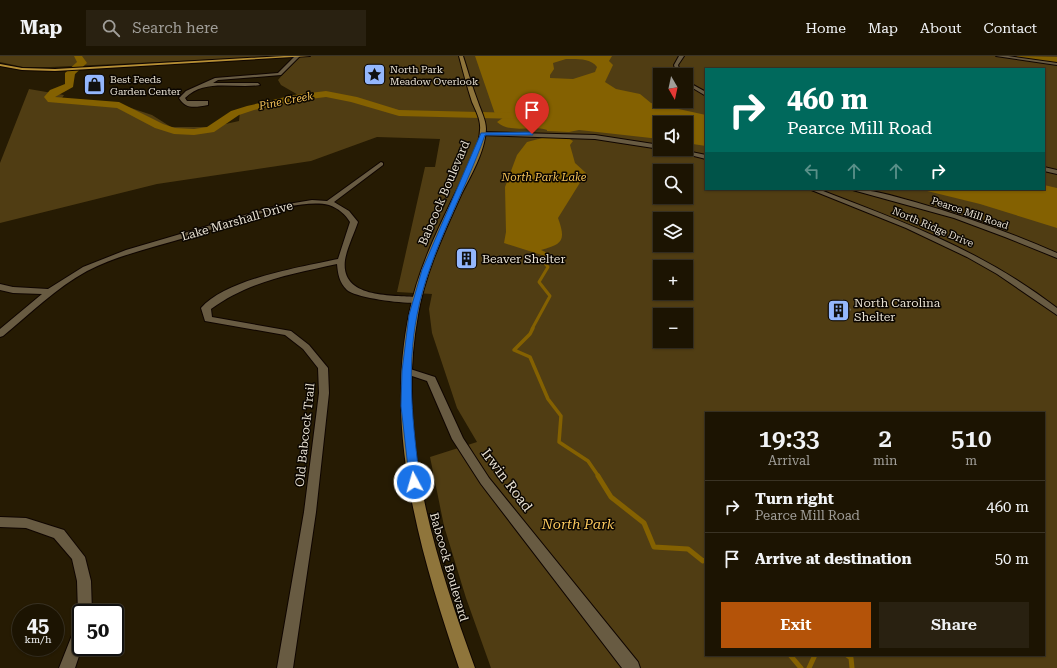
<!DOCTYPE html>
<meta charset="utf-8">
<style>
body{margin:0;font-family:"Roboto Serif",serif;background:#292111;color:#f1f3f6;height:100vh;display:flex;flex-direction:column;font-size:15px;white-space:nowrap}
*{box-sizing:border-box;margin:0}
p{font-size:13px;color:#a09e99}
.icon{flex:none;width:22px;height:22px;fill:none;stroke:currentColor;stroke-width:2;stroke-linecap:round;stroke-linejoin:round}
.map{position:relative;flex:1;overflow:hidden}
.side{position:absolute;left:705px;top:356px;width:340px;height:244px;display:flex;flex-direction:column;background:#1c1402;border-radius:0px;box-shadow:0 1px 3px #0004,0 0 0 1px #3a3324}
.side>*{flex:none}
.hud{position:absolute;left:705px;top:12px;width:340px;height:122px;border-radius:0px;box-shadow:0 1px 3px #0004,0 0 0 1px #3a3324;background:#00695c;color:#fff;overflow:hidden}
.needle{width:26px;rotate:171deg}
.controls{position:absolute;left:653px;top:12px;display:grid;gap:8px}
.controls a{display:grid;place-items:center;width:40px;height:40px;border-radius:0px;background:#1c1402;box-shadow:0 1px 3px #0004,0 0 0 1px #3a3324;font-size:20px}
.speed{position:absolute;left:12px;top:548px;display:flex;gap:8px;font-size:20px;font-weight:700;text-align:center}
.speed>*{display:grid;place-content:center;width:52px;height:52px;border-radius:50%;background:#1c1402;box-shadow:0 1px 3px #0004,0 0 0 1px #3a3324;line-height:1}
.speed small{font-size:10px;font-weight:400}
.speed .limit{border:2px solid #111;border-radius:6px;background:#fff;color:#111}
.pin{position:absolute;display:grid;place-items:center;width:34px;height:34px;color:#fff;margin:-41px -17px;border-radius:50% 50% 50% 0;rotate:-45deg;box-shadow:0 0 4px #0007}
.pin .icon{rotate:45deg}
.me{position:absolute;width:44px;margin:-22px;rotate:354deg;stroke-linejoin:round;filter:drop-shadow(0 0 3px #0008)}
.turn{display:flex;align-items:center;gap:14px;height:84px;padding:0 16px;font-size:18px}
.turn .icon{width:52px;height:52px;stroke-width:2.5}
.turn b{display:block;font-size:28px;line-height:34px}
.lanes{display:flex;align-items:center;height:38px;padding:0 16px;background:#0003;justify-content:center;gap:20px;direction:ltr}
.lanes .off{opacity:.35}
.eta{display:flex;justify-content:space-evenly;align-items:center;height:68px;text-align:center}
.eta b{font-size:24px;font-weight:600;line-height:28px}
.cta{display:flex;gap:8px;margin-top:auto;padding:8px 16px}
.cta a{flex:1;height:46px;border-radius:0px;background:#b45309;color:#fff;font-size:16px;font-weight:600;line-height:46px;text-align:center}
.cta a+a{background:#292111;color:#f1f3f6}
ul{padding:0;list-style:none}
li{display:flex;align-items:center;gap:12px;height:52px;padding:0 16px;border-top:1px solid #3a3324}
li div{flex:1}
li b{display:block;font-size:15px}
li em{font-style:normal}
header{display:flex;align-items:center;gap:24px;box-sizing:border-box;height:56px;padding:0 20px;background:#1c1402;border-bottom:1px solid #3a3324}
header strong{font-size:19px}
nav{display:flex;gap:22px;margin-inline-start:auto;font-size:14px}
.search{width:280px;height:36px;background:#292111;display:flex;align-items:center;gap:10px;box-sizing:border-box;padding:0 14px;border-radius:0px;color:#a09e99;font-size:15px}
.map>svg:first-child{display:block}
</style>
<header>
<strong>Map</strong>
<div class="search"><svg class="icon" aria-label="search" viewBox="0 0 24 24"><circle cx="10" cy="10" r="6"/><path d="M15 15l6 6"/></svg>Search here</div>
<nav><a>Home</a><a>Map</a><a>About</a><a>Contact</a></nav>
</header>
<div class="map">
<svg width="1057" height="612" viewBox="0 0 1057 612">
<rect width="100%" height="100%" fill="#261b03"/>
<path fill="#503d13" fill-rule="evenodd" d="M0,0H286L51,11H23L0,6Z
M301,0H1057V612H491L466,542L444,470L430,401L477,386L457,352L432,277L429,253L432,238L397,236L425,111H435L440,83L377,81L311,105L157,128L0,167V107L29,33L64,39L61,44L119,48L152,59L171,71H212L239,65L240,55L300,40L281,29L278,24L296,3ZM706,13H1044V133H706ZM660,19H686V45H660ZM660,67H686V93H660ZM660,115H686V141H660ZM660,163H686V189H660ZM660,211H686V237H660ZM660,259H686V285H660ZM706,357H1044V599H706Z"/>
<path fill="#846101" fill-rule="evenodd" d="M475,0H612L609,5L613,9L605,26L616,33L640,38L651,47L706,59V90L686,87V67H660V83L579,74L569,76L547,75V74C531,69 510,78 497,66L504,61L505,57L495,58ZM566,3C576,3 591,2 597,11L595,16L573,23L550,22V19L554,13L553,7Z
M546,81L568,82L573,85L570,89L575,107L586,117L558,162C566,184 563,188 541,194L552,199L548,201L504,187L506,176L505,131L517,99L527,86Z
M1044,129L1057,132V172L980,148L919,133H1044Z"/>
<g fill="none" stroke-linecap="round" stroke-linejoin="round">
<path stroke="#846101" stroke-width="3" d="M532,273L550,240L539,226L548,211L543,205L548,201L545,200"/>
<path stroke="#846101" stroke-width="3.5" d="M533,272L530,278L514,294L530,301L548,343L561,360L559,386L588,405L599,421"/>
<path stroke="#846101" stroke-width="5" d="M598,420L611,441L644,467L654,491L688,493L703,505L706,504
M790,599L801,612
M847,599L851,602L852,612
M809,612L815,599"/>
<path fill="#846101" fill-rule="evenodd" d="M74,0H82L87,7L75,18L73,31L55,41L119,46L163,68L175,72L194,73L207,71L231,55L247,50L294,39L326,35L357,41L399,54L515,57L516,51L521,48L526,51L525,60L520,63L399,60L351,46L326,41L294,45L254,54L239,59L214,76L194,79L174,78L155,72L117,52L48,46L44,41L50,34L65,28V17L77,6Z
M1016,0L1057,1V7L1020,3Z"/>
<defs>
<path id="minor" d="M295,0H300L281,19L218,24L213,27H258L260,29C234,33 205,22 185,42L187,45H208V49C196,51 186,54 179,42L186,35L215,22L278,17Z
M679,0H684L678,9L681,19H677L674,9Z
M996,0H1008L1057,7V9Z
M686,25L706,36V40L686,28Z
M381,106L383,107V109L334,146L349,155L358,166C354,178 347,192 345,204C340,243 392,239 417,241L420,242L421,244L420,246C408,249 356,242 347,234C339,226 338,218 337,208C292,218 249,225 211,253L212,261L291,275L309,289L328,312L329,337L316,456L293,612H277L304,456L319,337L318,312L303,293L285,279L205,265L201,252C226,223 301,211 338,203L350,166C346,159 338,152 329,149C295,141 225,170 191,180C156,191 120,198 87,215C56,232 31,257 3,280L0,281V273L42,238L13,237L0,234V228L13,231L48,233L83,211L126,194L276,150L312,144L327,145Z
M1044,111L1057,114V118L1044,115Z
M809,133H818C904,166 983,195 1057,252V259L997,218L967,201L906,172Z
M407,312L435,321L463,382L489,422L638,606L640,612H622L481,428L452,383L427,325L403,317L402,315Z
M0,461L26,462L64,474L85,501L91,525L92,557H81V562H80L78,557L77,525L72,503L54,482L26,472L0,471Z
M81,567V591H82L75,612H59L76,569Z"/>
<path id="tertiary" d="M482,76L595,79L660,89V93L595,83L480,79V77Z
M666,93H677L706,99V103Z
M849,133C871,133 893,140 915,146C964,160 1011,177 1057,197V202L1005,181L954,162Z"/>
<path id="secondary" d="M459,0H463C468,15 472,31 478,46C481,55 486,64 486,73C485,96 471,119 461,139C444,177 425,217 418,259C396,380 434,499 475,612H459C421,499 384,378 409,258C417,217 435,179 453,142C463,121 479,97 480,74C481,64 476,55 472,46C467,31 463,15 459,0Z"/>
<path id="primary" d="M284,0H310L55,15L22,14L0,10V8L22,12L55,13Z"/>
</defs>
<use href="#minor" stroke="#0f0500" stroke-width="2"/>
<use href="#tertiary" stroke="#0f0500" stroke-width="2"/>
<use href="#secondary" stroke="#0f0500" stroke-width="2"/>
<use href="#primary" stroke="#0f0500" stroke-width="2"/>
<use href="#minor" fill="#685b42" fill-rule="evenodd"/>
<use href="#tertiary" fill="#685b42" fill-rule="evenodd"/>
<use href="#secondary" fill="#8f753b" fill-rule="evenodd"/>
<use href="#primary" fill="#b79035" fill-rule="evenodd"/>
</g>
<path fill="#473b24" d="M831,245L851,254L849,258L837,259L829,249Z"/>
<path fill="#584d37" stroke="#6f644f" d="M843,244L851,254H838L831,245Z"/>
<path fill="#1a73e8" stroke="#114b97" d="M532,76L533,79H485C464,139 429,196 417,259C406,315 413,369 420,426L418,429H410L401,350L402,315L409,259L422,214L481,77Z"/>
<defs>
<symbol id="sight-square" viewBox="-11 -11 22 22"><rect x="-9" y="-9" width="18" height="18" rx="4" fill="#94b7fd" stroke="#0b0601"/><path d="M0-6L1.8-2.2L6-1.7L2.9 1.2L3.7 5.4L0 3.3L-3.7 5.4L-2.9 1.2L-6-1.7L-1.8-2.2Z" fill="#111"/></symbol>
<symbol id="shop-square" viewBox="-11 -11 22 22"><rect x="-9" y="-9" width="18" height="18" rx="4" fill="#94b7fd" stroke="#0b0601"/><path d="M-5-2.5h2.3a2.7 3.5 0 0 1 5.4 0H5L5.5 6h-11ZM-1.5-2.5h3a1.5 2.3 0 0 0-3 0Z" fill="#111"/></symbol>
<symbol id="building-square" viewBox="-11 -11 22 22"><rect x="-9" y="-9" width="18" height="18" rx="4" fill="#94b7fd" stroke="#0b0601"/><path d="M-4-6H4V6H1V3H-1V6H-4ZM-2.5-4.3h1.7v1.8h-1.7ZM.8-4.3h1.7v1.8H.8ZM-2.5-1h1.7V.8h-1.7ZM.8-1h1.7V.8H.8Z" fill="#111"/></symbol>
</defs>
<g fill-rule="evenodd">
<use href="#sight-square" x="362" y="6" width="25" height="25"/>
<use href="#shop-square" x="82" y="16" width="25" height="25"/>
<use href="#building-square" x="454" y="190" width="25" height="25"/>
<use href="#building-square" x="826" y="242" width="25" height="25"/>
</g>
<g text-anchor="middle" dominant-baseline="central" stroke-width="3" stroke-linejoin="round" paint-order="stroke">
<g font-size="10" fill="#e8e1d2" stroke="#0b0601" text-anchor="start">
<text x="390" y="13">North Park<tspan x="390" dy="12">Meadow Overlook</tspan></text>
<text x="110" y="23">Best Feeds<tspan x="110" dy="12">Garden Center</tspan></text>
</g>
<g font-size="10" fill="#e8e1d2" stroke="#0b0601">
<text transform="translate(970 157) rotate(19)">Pearce Mill Road</text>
<text transform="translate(933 171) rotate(23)">North Ridge Drive</text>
</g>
<g font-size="11" font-style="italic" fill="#f4c257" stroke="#0b0601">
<text transform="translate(286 45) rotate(-11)">Pine Creek</text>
<text x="544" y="121">North Park Lake</text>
</g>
<g font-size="12" fill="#e8e1d2" stroke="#0b0601">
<text transform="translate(444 137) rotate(-67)">Babcock Boulevard</text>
<text transform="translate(237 165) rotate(-16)">Lake Marshall Drive</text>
<text transform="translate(305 379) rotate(-84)">Old Babcock Trail</text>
<text transform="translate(449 511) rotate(74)">Babcock Boulevard</text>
</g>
<g font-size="12" fill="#e8e1d2" stroke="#0b0601" text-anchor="start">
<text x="482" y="203">Beaver Shelter</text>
<text x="854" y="247">North Carolina<tspan x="854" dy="14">Shelter</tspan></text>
</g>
<g font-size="14" fill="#e8e1d2" stroke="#0b0601">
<text transform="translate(507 424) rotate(53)">Irwin Road</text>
</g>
<g font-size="14" font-style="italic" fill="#fac85e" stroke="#0b0601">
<text x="578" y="468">North Park</text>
</g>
</g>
</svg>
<div class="controls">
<a><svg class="needle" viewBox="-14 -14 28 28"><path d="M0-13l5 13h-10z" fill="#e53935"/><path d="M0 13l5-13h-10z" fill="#a09e99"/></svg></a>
<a><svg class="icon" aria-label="sound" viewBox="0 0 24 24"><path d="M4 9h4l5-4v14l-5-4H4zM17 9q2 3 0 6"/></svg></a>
<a><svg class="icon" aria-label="search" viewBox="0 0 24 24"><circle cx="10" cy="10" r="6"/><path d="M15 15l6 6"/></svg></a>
<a><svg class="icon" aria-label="layers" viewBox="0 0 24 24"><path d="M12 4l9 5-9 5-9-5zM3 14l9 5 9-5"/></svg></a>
<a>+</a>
<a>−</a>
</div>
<div class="speed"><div>45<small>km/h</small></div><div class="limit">50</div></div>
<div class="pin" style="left:532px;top:78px;background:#d93025"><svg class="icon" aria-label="arrive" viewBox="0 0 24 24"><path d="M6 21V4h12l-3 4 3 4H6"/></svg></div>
<svg class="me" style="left:414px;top:426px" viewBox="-20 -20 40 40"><circle r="17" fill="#1a73e8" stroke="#fff" stroke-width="3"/><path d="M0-11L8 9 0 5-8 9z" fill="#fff"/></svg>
<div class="hud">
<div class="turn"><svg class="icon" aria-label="right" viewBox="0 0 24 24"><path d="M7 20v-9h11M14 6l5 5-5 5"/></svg><div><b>460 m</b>Pearce Mill Road</div></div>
<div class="lanes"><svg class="icon off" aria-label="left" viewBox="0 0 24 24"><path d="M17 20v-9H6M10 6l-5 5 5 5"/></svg><svg class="icon off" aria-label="ahead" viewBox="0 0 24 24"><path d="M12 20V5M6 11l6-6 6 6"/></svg><svg class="icon off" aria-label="ahead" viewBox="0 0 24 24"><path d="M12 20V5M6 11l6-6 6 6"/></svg><svg class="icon" aria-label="right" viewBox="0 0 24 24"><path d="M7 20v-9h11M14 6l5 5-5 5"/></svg></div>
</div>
<section class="side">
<div class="eta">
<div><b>19:33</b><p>Arrival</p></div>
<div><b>2</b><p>min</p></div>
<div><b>510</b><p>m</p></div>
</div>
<ul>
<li><svg class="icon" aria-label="right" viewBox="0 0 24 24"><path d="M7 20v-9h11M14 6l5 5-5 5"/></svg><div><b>Turn right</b><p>Pearce Mill Road</p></div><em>460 m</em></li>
<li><svg class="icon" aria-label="arrive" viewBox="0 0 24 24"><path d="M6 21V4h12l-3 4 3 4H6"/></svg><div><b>Arrive at destination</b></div><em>50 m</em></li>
</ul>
<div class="cta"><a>Exit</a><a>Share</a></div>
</section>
</div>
